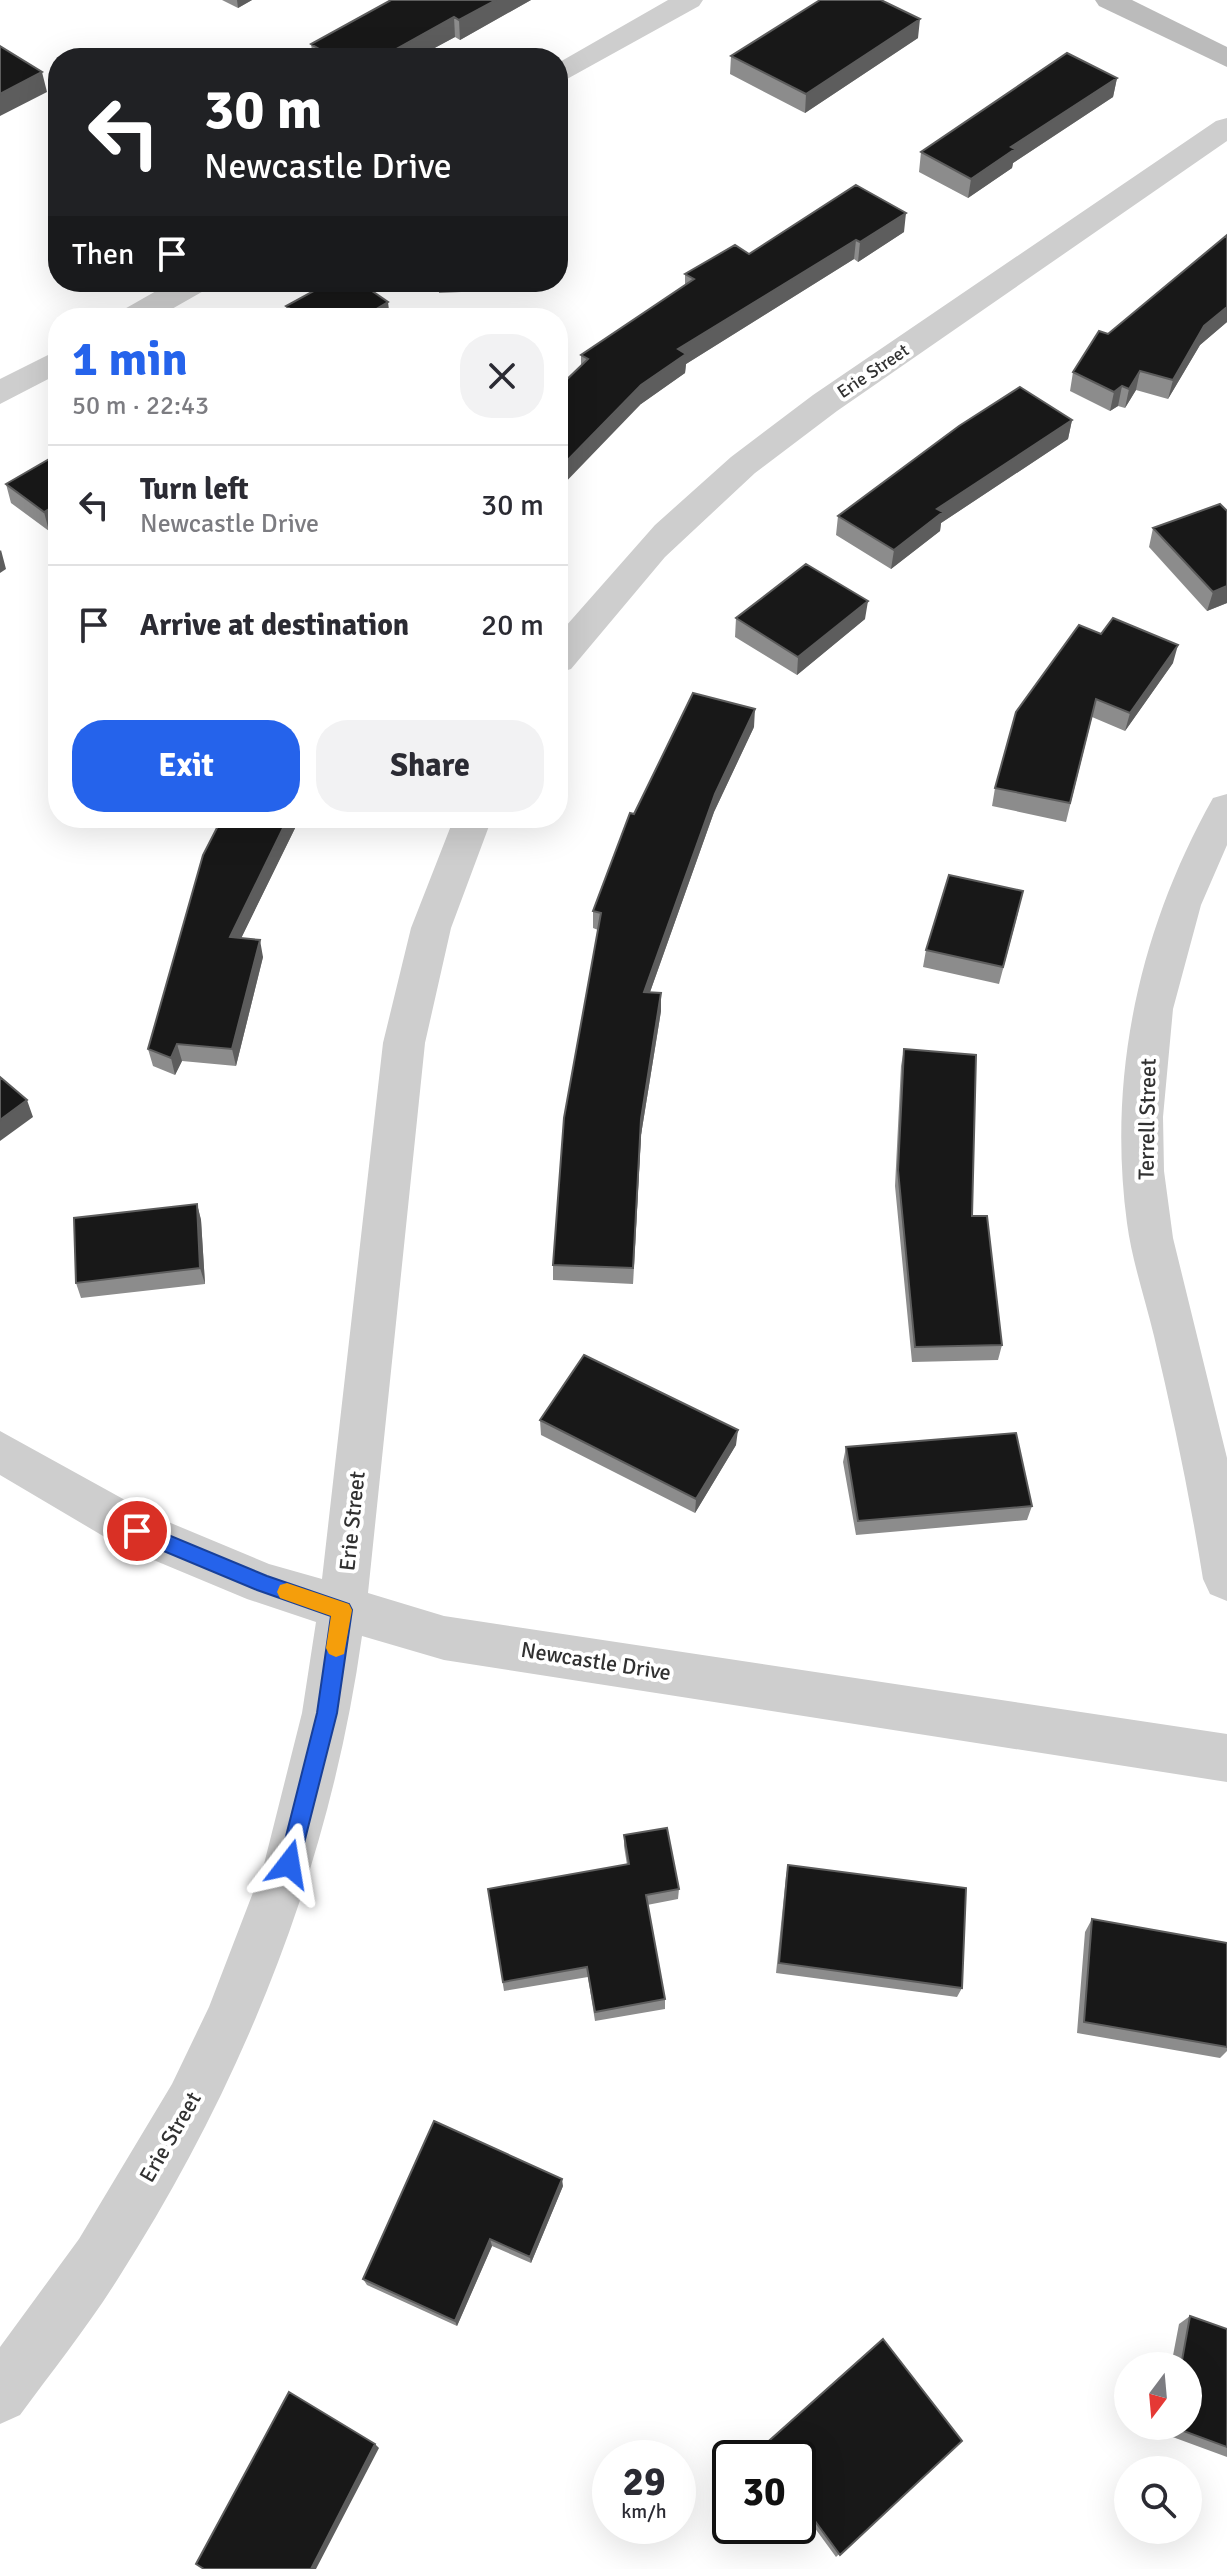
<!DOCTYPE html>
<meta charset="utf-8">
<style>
body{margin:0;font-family:Signika,sans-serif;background:#f2f2f3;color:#2b2b33;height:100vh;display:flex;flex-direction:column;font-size:30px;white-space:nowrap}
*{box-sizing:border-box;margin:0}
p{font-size:26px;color:#7c7c81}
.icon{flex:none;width:44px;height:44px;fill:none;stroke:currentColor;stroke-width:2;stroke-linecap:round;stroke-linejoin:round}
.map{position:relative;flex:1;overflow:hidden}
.details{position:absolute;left:48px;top:308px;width:520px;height:520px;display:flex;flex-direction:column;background:#fff;border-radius:32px;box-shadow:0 8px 32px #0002}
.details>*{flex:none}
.hud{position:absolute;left:48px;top:48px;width:520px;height:244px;border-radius:32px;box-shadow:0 8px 32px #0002;background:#202124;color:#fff;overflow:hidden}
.needle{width:52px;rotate:196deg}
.tools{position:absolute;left:1114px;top:2352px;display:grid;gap:16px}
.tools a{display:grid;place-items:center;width:88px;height:88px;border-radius:50%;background:#fff;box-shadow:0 8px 32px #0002;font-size:40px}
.speed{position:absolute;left:592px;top:2440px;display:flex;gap:16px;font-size:40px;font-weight:700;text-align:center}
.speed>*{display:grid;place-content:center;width:104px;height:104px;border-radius:50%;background:#fff;box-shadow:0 8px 32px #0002;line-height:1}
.speed small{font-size:20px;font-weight:400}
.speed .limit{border:4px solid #111;border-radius:12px;background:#fff;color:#111}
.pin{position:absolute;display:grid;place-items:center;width:68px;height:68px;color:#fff;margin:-34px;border:4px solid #fff;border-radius:50%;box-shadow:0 2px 8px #0007}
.me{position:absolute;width:88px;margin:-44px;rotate:14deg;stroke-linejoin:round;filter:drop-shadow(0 0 6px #0008)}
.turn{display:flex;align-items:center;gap:28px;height:168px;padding:0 24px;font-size:36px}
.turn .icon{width:104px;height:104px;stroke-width:2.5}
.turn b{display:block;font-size:56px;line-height:68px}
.then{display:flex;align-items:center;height:76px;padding:0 24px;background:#0003;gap:16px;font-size:30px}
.round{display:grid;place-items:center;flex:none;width:84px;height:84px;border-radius:32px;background:#f2f2f3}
.head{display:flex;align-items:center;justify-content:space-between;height:136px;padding:0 24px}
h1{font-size:48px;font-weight:800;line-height:60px;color:#2563eb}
.primary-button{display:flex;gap:16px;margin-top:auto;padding:16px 24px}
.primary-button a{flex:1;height:92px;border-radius:32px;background:#2563eb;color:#fff;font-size:32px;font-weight:800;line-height:92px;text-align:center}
.primary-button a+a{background:#f2f2f3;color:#2b2b33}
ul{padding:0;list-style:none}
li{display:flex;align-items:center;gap:24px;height:120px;padding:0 24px;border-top:2px solid #e1e1e2}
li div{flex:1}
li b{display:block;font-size:30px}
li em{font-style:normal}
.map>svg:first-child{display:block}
</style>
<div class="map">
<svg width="1227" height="2569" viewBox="0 0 1227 2569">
<rect width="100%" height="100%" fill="#fff"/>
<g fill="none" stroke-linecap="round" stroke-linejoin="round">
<path fill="#cecece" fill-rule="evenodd" d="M668,0H703L699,6L558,84V63Z
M1227,118V141L837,411L755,473L665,557L571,669L558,673V635L655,525L731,457L813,395L1216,121Z
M172,282H212L207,289L156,318H116L121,311Z
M58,350V374L0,404V379Z
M1227,794V845L1201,905L1173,1009L1163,1117L1164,1171L1173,1238L1227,1458V1601L1210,1594L1203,1579C1190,1497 1173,1416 1154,1336C1145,1298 1132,1261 1127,1223C1107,1074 1140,928 1213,798Z
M454,818H492L451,928L425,1043L368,1593L444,1616L1227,1734V1782L444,1660L362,1636C330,1866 244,2081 119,2277C89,2325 53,2370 20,2415L0,2424V2347L79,2239L172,2084L209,2007L264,1864L302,1713L316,1622L247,1599L120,1546L0,1475V1431L154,1516L269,1564L322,1579L383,1043L411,928Z"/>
<path fill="#bbb" fill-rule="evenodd" d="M1095,0H1132L1227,47V67L1099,6Z"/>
</g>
<path fill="#8c8c8c" d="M222,0H252L238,8Z
M391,0H531L460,40L455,37L416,58H313L311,44Z
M918,38L805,113L730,74L731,56Z
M1117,78L1113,97L1013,163L1012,168L968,198L919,172L921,152Z
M904,232L858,262L854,259L686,364L685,373L641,404L581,365V355L685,285V274L749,254Z
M1227,235V322L1200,345L1168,399L1136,390L1125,408L1118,406L1110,411L1070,391L1073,372L1108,334Z
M438,282H506V290L439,293Z
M286,306L390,318H288Z
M1072,420L1068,439L941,523L940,531L891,569L836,535L838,516Z
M58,454V526L49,531L11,503L6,484Z
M1227,511V603L1207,611L1149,547L1153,528Z
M736,618L865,619L797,675L735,637Z
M1173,663L1125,731L1092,717L1066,822L992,806L995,788L1016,712Z
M754,727L714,812L650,992L661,993V1011L641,1135L633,1284L553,1280V1265L598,930L593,928V911L634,814Z
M222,818H300L241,938L263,957L236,1066L182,1061L175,1075L153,1066L148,1049Z
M1019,909L999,984L923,967L926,950Z
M904,1049L972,1216L1002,1345L998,1360L912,1362L895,1186L901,1066Z
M197,1204L201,1220L205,1284L81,1298L76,1283Z
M540,1420L736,1445L695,1513L541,1435Z
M846,1447L1032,1506L1027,1520L856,1535L843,1462Z
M624,1835L679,1889L678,1899L647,1905L665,1999V2009L595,2021L588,1977L504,1991L488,1889L627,1865L624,1846Z
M788,1865L962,1988L957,1997L776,1973L786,1876Z
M1092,1919L1227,1943V2051L1220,2058L1077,2033L1085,1932Z
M563,2186L531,2263L492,2246L457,2326L367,2285L363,2279Z
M1190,2316L1227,2329V2457L1159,2432L1160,2426H1188V2366H1171L1179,2324Z
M883,2339L962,2441L836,2557L798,2505V2458H763L759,2452L761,2448Z"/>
<path fill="#5d5d5d" d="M237,0H252L238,8Z
M496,0H531L460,40L459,20Z
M454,17L455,37L416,58H380Z
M920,19L918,38L805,113L806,94Z
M42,72L47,92L0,116V94Z
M1117,78L1113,97L1013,163L1012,168L968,198L971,179L1011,147Z
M906,213L904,232L858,262L860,242Z
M856,240L854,259L686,364L685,373L641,404L558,490V470L641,385L678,349Z
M388,302L390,318H361Z
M1227,307V322L1200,345L1168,399L1173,380L1204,326Z
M1140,371L1136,390L1125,408L1129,389Z
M1122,386L1118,406L1110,411L1114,392Z
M1072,420L1068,439L941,523L940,531L891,569L894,550L937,509Z
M58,504V526L49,531L44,512Z
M1,550L6,569L0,573V551Z
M1227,586V603L1207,611L1213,592Z
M868,601L865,619L797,675L798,657Z
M1178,645L1173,663L1125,731L1130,713Z
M755,709L754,727L714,812L644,1009V992L715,794Z
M288,818H300L233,955L230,937Z
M260,940L263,957L236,1066L232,1049Z
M661,993V1011L641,1135L633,1284L641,1119Z
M177,1044L182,1061L175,1075L171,1058Z
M27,1100L33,1117L0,1141V1120Z
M197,1204L201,1220L205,1284L200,1268Z
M738,1430L736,1445L695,1513L696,1499Z
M562,2179L563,2186L531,2263L530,2257Z
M490,2239L492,2246L457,2326L455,2321Z
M375,2444L379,2448L316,2569H311Z"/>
<path fill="#181818" stroke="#5d5d5d" stroke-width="2" d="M391,0H496L459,20L454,17L380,58H334L311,44Z
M820,0H881L920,19L806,94L731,56Z
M0,46L42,72L0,94Z
M1067,53L1117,78L1011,147L1015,149L971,179L921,152Z
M856,185L906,213L860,242L856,240L678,349L686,354L641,385L558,470V388L588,359L581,355L694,279L685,274L735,245L749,254Z
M1227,235V307L1204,326L1173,380L1140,371L1129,389L1122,386L1114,392L1073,372L1099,331L1108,334Z
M330,282H359L388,302L361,318H304L286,306Z
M1020,387L1072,420L937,509L943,512L894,550L838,516L959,426Z
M58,454V504L44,512L6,484Z
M1220,504L1227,511V586L1213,592L1153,528Z
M806,564L868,601L798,657L736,618Z
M1113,618L1178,645L1130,713L1096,699L1070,803L995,788L1016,712L1079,625L1101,634Z
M693,693L755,709L715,794L644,992L661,993L641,1119L633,1268L553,1265L564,1118L601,913L593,911L630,813L634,814Z
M222,818H288L230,937L260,940L232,1049L177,1044L171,1058L148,1049L203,855Z
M949,875L1023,891L1003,967L926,950Z
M904,1049L976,1055L972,1216H987L1002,1345L915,1347L898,1170Z
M0,1077L27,1100L0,1120Z
M197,1204L200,1268L76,1283L74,1218Z
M584,1355L738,1430L696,1499L540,1420Z
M1016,1433L1032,1506L858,1521L846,1447Z
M667,1828L679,1889L646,1895L665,1999L595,2012L587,1967L503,1982L488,1889L629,1864L624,1835Z
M788,1865L966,1888L962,1988L779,1963Z
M1092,1919L1227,1943V2047L1084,2022Z
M434,2121L562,2179L530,2257L490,2239L455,2321L363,2279Z
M1190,2316L1227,2329V2447L1170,2426H1188V2366H1181Z
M883,2339L962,2441L840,2555L798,2498V2458H768L761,2448Z
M289,2392L375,2444L311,2569H204L196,2564Z"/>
<path fill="#2563eb" stroke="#184099" stroke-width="2" d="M137,1522L267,1576L349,1604L352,1610L337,1713L297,1871L289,1874L282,1871L279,1864L317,1713L331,1616L257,1590L130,1537L127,1531L130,1525Z"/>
<path fill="#f59e0b" d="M287,1583L349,1604L352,1610L344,1654L336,1657L329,1654L326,1648L331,1616L280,1598L277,1592L280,1585Z"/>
<g text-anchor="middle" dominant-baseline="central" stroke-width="8" stroke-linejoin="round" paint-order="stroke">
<g font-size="18" fill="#313131" stroke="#fff">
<text transform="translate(873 371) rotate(-34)">Erie Street</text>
</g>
<g font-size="22" fill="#313131" stroke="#fff">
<text transform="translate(1147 1119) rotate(-89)">Terrell Street</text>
<text transform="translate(352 1521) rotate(-84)">Erie Street</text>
<text transform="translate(596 1661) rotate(9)">Newcastle Drive</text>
<text transform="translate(170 2137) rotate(-60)">Erie Street</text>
</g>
</g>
</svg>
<div class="tools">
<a><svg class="needle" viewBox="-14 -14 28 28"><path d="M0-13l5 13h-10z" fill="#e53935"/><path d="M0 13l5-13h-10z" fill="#7c7c81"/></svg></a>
<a><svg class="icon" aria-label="search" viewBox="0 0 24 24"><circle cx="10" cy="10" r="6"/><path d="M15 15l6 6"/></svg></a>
</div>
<div class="speed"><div>29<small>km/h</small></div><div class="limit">30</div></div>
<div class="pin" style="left:137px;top:1531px;background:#d93025"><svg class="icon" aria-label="arrive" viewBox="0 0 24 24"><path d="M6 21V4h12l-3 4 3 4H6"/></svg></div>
<svg class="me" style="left:289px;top:1864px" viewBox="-20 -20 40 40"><path d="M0-17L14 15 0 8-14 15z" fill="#2563eb" stroke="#fff" stroke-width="4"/></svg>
<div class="hud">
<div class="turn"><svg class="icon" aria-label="left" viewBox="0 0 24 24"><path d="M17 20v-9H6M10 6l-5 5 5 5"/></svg><div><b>30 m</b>Newcastle Drive</div></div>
<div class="then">Then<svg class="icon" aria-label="arrive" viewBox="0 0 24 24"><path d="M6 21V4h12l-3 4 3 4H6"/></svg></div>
</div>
<section class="details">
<div class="head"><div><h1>1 min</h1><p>50 m · 22:43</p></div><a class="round"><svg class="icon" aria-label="close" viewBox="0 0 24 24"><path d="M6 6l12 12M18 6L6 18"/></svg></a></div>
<ul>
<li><svg class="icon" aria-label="left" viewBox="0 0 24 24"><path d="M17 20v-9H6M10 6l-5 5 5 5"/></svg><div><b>Turn left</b><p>Newcastle Drive</p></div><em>30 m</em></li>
<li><svg class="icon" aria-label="arrive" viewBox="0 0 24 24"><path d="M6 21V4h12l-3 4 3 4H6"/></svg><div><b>Arrive at destination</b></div><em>20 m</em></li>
</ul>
<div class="primary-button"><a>Exit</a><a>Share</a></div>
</section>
</div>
